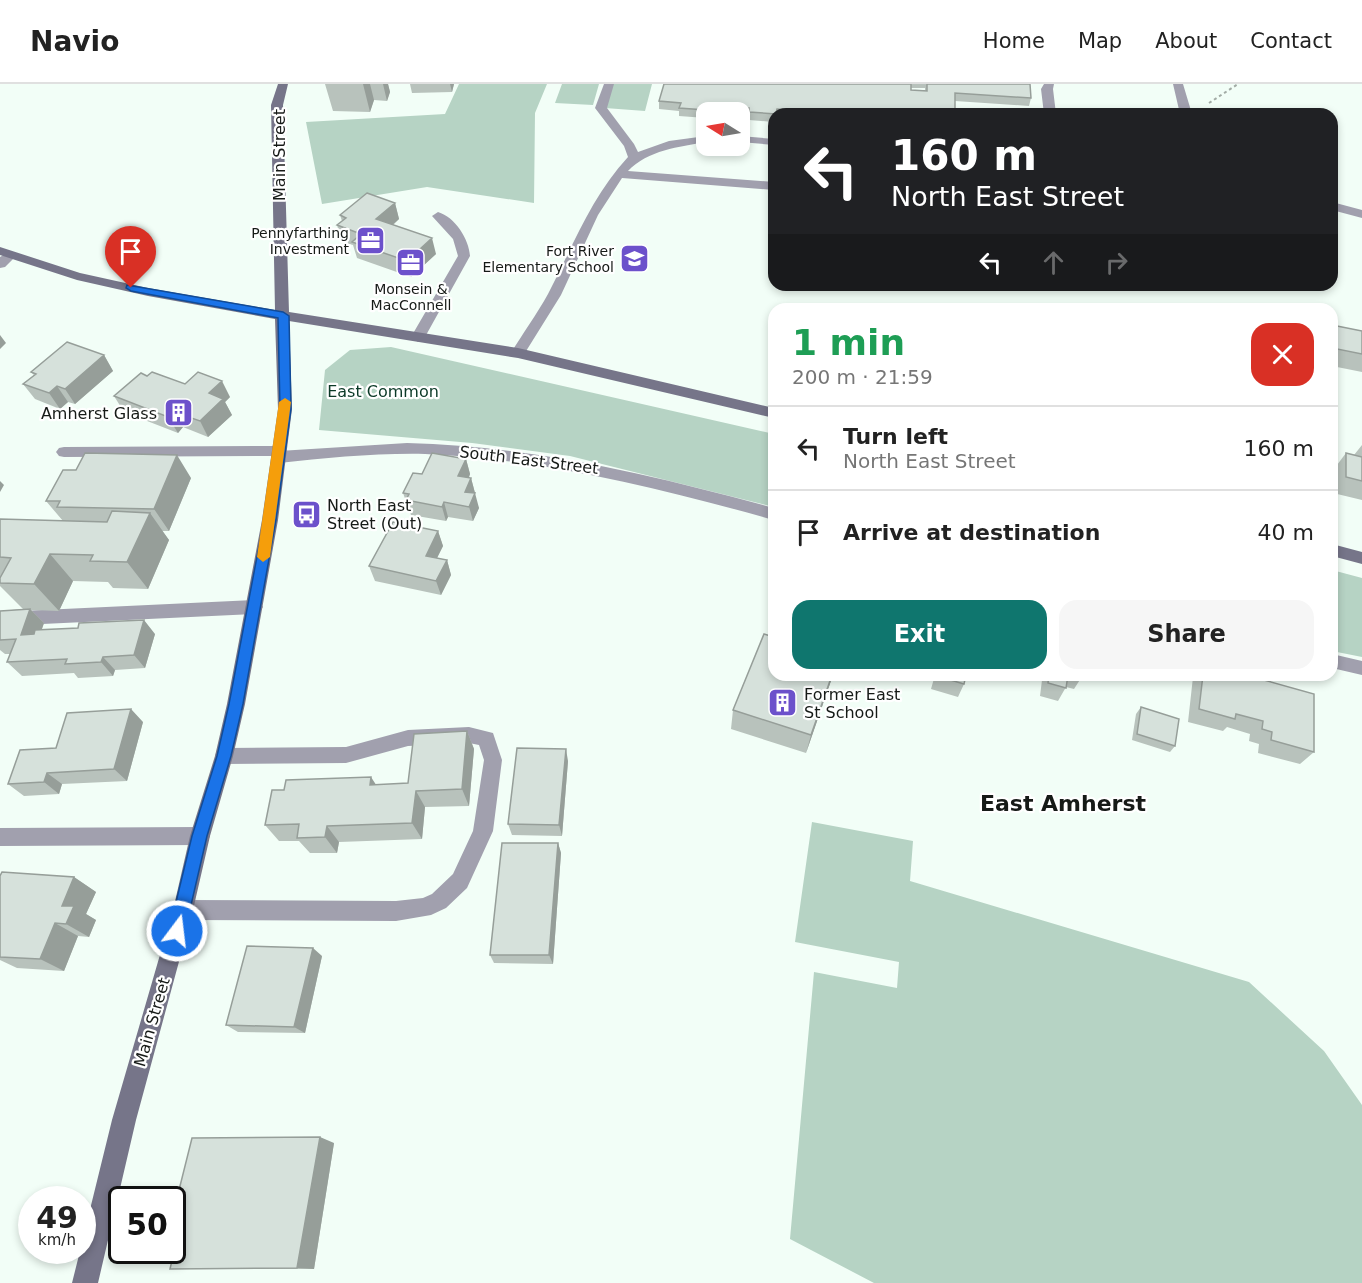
<!DOCTYPE html>
<meta charset="utf-8">
<style>
body{margin:0;font-family:"DejaVu Sans",sans-serif;background:#f6f6f6;color:#222;height:100vh;display:flex;flex-direction:column;font-size:22px;white-space:nowrap}
*{box-sizing:border-box;margin:0}
p{font-size:20px;color:#767676}
.icon{flex:none;width:33px;height:33px;fill:none;stroke:currentColor;stroke-width:2;stroke-linecap:round;stroke-linejoin:round}
.map{position:relative;flex:1;overflow:hidden}
.side{position:absolute;left:768px;top:219px;width:570px;height:378px;display:flex;flex-direction:column;background:#fff;border-radius:18px;box-shadow:0 3px 9px #0003}
.side>*{flex:none}
.top-card{position:absolute;left:768px;top:24px;width:570px;height:183px;border-radius:18px;box-shadow:0 3px 9px #0003;background:#202124;color:#fff;overflow:hidden}
.needle{width:39px;rotate:281deg}
.tools{position:absolute;left:696px;top:18px;display:grid;gap:12px}
.tools a{display:grid;place-items:center;width:54px;height:54px;border-radius:12px;background:#fff;box-shadow:0 3px 9px #0003;font-size:30px}
.speed{position:absolute;left:18px;top:1102px;display:flex;gap:12px;font-size:30px;font-weight:700;text-align:center}
.speed>*{display:grid;place-content:center;width:78px;height:78px;border-radius:50%;background:#fff;box-shadow:0 3px 9px #0003;line-height:1}
.speed small{font-size:15px;font-weight:400}
.speed .limit{border:3px solid #111;border-radius:9px;background:#fff;color:#111}
.pin{position:absolute;display:grid;place-items:center;width:51px;height:51px;color:#fff;margin:-62px -26px;border-radius:50% 50% 50% 0;rotate:-45deg;box-shadow:0 0 6px #0007}
.pin .icon{rotate:45deg}
.me{position:absolute;width:66px;margin:-33px;rotate:15deg;stroke-linejoin:round;filter:drop-shadow(0 0 4px #0008)}
.turn{display:flex;align-items:center;gap:21px;height:126px;padding:0 24px;font-size:27px}
.turn .icon{width:78px;height:78px;stroke-width:2.5}
.turn b{display:block;font-size:42px;line-height:51px}
.lanes{display:flex;align-items:center;height:57px;padding:0 24px;background:#0003;justify-content:center;gap:30px;direction:ltr}
.lanes .off{opacity:.35}
.round{display:grid;place-items:center;flex:none;width:63px;height:63px;border-radius:18px;background:#f6f6f6}
.head{display:flex;align-items:center;justify-content:space-between;height:102px;padding:0 24px}
h1{font-size:36px;font-weight:700;line-height:45px;color:#1e9e55}
.action{display:flex;gap:12px;margin-top:auto;padding:12px 24px}
.action a{flex:1;height:69px;border-radius:18px;background:#0f766e;color:#fff;font-size:24px;font-weight:700;line-height:69px;text-align:center}
.action a+a{background:#f6f6f6;color:#222}
ul{padding:0;list-style:none}
li{display:flex;align-items:center;gap:18px;height:84px;padding:0 24px;border-top:2px solid #e0e0e0}
li div{flex:1}
li b{display:block;font-size:22px}
li em{font-style:normal}
header{display:flex;align-items:center;gap:36px;box-sizing:border-box;height:84px;padding:0 30px;background:#fff;border-bottom:2px solid #e0e0e0}
header strong{font-size:28px}
nav{display:flex;gap:33px;margin-inline-start:auto;font-size:21px}
.map>svg:first-child{display:block}
</style>
<header>
<strong>Navio</strong>
<nav><a>Home</a><a>Map</a><a>About</a><a>Contact</a></nav>
</header>
<div class="map">
<svg width="1362" height="1199" viewBox="0 0 1362 1199">
<rect width="100%" height="100%" fill="#f2fef7"/>
<path fill="#b6d3c4" d="M459,0H547L535,29L534,119L427,103L322,120L306,38L445,30Z
M562,0H599L593,21L555,19Z
M612,0H652L645,27L605,24Z
M391,263L774,350V423L570,372L472,359L319,346L325,286L350,266Z
M1332,486L1362,494V573L1332,567Z
M812,738L913,757L910,797L1249,898L1324,967L1362,1021V1199H874L790,1155L814,888L897,904L899,878L795,858Z"/>
<g fill="none" stroke-linecap="round" stroke-linejoin="round">
<path stroke="#a2aba5" stroke-width="2" stroke-dasharray="3 3" stroke-linecap="butt" d="M1209,19L1238,0"/>
<path fill="#a1a0ae" fill-rule="evenodd" d="M604,0H614L607,24L634,60L638,68L669,57L706,52V58C679,63 648,66 628,87L774,98V106L622,94L598,131L561,211L523,272H513L511,269C523,249 537,230 548,210C573,162 591,113 628,73L624,62L595,24Z
M1044,0H1054L1053,5L1056,30H1044L1041,5Z
M1173,0H1183L1192,30H1180Z
M740,52L774,55V61L740,58Z
M1332,118L1362,126V134L1332,126Z
M438,128C455,133 469,155 470,172L425,253L418,258L411,253L458,172L453,155L432,132Z
M11,167L17,171L5,183L0,184V173Z
M279,362L284,363L287,367L284,371L279,372L64,373L59,372L56,368L59,364L64,363Z
M254,516L260,518L263,523L260,528L254,530L0,542V528Z
M469,643L493,649L502,676L493,747L467,804L446,824L431,831L396,837L183,836L176,833L173,826L176,819L183,816L396,817L423,814L432,810L453,790L473,747L484,676L479,661L469,659L408,662L346,679L224,680L217,678L215,672L217,666L224,664L346,663L408,646Z
M200,743L207,745L210,752L207,759L200,761L0,762V744Z"/>
<path fill="#a1a0ae" fill-rule="evenodd" d="M407,359C533,362 653,391 774,424V436C659,404 544,375 425,370C376,369 327,374 279,379L274,377L271,373L274,369L279,367Z
M1332,570L1362,577V591L1332,584Z"/>
<path fill="#767589" fill-rule="evenodd" d="M278,0H288L283,21L289,228L518,264L774,324V334L518,274L289,237L292,325L278,436L245,620L233,672L210,752L193,826L136,1036L98,1199H72L80,1167H82V1158L112,1036L173,826L190,752L215,672L227,620L262,436L278,325L275,235L148,212L77,196L0,171V163L80,189L148,204L275,226L271,21Z
M1332,460L1362,468V480L1332,472Z"/>
</g>
<path fill="#b8c2bc" fill-rule="evenodd" d="M325,0H388L390,8L387,17L374,16L370,28L333,27Z
M410,0H454L452,8L412,9Z
M664,0H1030L1031,14L1029,22L955,17V30H774V38L749,36V32L740,31V28H706V34L679,32V27L659,25V17ZM911,4H925V6H911Z
M395,119L399,135L393,141L436,170L411,193L357,174L353,161L342,158L337,141L342,137L340,131Z
M1332,241L1362,247V288L1332,282Z
M104,271L113,287L75,320L68,318L60,325L35,315L23,300L34,291L31,288Z
M147,292L185,300L230,313L225,318L232,331L208,353L183,343L178,349L124,328L114,312Z
M1362,361V416L1333,409L1334,385L1346,369L1354,371Z
M466,375L470,390L469,394H471L475,409L473,413L479,424L473,437L448,433L446,437L411,431L403,409L422,390Z
M191,394L169,447H162L169,456L148,505L113,504L108,498L73,497L59,527L31,526L44,539L42,545L155,550L145,584L115,586L113,592L78,594L74,589L22,592L7,578L11,570H5L0,566V527L23,525L0,502V435L63,437L46,417Z
M438,447L443,462L437,474L447,476L451,491L441,511L375,497L369,482Z
M833,591L806,669L731,645L733,626Z
M935,591H966L964,600L958,613L931,605Z
M1026,591H1083L1074,605L1066,603L1058,617L1040,612L1042,596L1026,592Z
M1194,591H1246L1314,668L1300,680L1258,669L1259,660L1249,657L1250,650L1227,643L1223,647L1188,638L1193,593Z
M1141,623L1175,662L1170,668L1132,656L1136,630Z
M143,638L127,697L62,700L59,710L24,712L8,700L56,664Z
M467,647L474,665L469,722L425,723L422,755L339,758L337,769H310L299,757H279L265,741L376,701L408,699Z
M568,677L562,752L512,751L508,740Z
M558,759L561,769L553,880L494,879L490,871Z
M0,792L74,793L96,808L86,830L96,836L89,853L78,852L64,887L17,884L0,876Z
M322,872L305,949L238,948L226,941Z
M334,1059L314,1185H170L179,1144H172Z"/>
<path fill="#969e99" d="M363,0H370L374,16L370,28Z
M383,0H388L390,8L387,17Z
M450,0H454L452,8Z
M395,119L399,135L381,151L376,135Z
M432,154L436,170L411,193L407,177Z
M0,251L6,259L0,265Z
M104,271L113,287L75,320L65,305Z
M222,297L230,313L225,318L232,331L208,353L200,337L209,309Z
M57,302L68,318L60,325L49,309Z
M174,328L183,343L178,349L168,333Z
M177,371L191,394L169,447L154,425Z
M466,375L470,390L463,407L458,392Z
M471,394L479,424L473,437L465,408Z
M0,397L4,401L0,408Z
M444,418L448,433L446,437L442,423Z
M150,429L169,456L148,505L127,478Z
M438,447L443,462L431,486L426,472Z
M50,470L73,497L59,527L34,500Z
M447,476L451,491L441,511L436,497Z
M30,525L44,539L35,564L21,551Z
M144,536L155,550L145,584L134,571Z
M103,573L115,586L113,592L101,578Z
M832,591H833L806,669L811,651Z
M131,625L143,638L127,697L114,685Z
M467,647L474,665L469,722L462,705Z
M566,665L568,677L562,752L559,741Z
M47,689L62,700L59,710L44,698Z
M371,693L382,710L370,701Z
M416,707L425,723L422,755L412,739Z
M327,742L339,758L337,769L325,753Z
M558,759L561,769L553,880L549,871Z
M74,793L96,808L86,830L96,836L89,853L66,840L62,822Z
M55,839L78,852L64,887L40,875Z
M313,864L322,872L305,949L294,943Z
M320,1053L334,1059L314,1185L297,1184Z"/>
<path fill="#d6e1db" stroke="#969e99" stroke-width="1.5" d="M664,0H911V6L927,7V0H1030L1031,14L955,9V30H860L843,29V30H817L818,28L777,25L776,30L749,28V24L707,21L706,26L679,24L681,19L659,17Z
M367,109L395,119L376,135L432,154L407,177L352,158L361,150L337,141L346,134L340,131Z
M811,220L836,225H809Z
M1332,241L1362,247V270L1332,264Z
M67,258L104,271L65,305L57,302L49,309L23,300L36,290L31,288Z
M152,288L185,300L198,288L222,297L209,309L223,315L200,337L174,328L168,333L114,312L141,289L147,292Z
M85,369L177,371L154,425L57,423L60,417H46L63,386H76Z
M432,369L466,375L458,392L471,394L465,408L475,409L469,423L444,418L442,423L406,416L409,410L403,409L413,389L422,390Z
M1346,369L1362,373V397L1346,393Z
M112,427L150,429L127,478L90,477L93,471L50,470L34,500L0,499V494L11,474L0,473V435L107,438Z
M393,438L438,447L426,472L447,476L436,497L369,482Z
M30,525L21,551L34,550L35,546L78,544L79,539L144,536L134,571L103,573L101,578L65,580L67,575L7,578L16,555L0,556V527Z
M764,550L774,553V591H832L811,651L733,626Z
M937,591H966L964,600L937,592Z
M1049,591H1068L1066,604L1048,599Z
M1203,591H1246L1314,610V668L1271,656L1272,648L1262,645L1263,637L1236,630L1235,635L1199,625Z
M1141,623L1179,635L1175,662L1137,650Z
M131,625L114,685L47,689L44,698L8,700L20,666L56,664L67,629Z
M467,647L462,705L416,707L412,739L327,742L325,753L297,754L299,740L265,741L272,706H284L286,696L371,693L370,701L408,699L414,650Z
M517,664L566,665L559,741L508,740Z
M502,759H558L549,871H490Z
M2,788L74,793L62,822H74L66,840L55,839L40,875L0,873V792Z
M247,862L313,864L294,943L226,941Z
M320,1053L297,1184L170,1185L180,1143H172V1134L192,1054Z"/>
<path fill="#1a73e8" stroke="#114b97" stroke-width="1.5" d="M127,201L283,228L289,232L291,325L276,436L243,620L231,672L207,752L185,847L183,853L177,855L172,853L169,847L192,752L217,672L229,620L264,436L280,325L278,234L131,207L126,204Z"/>
<path fill="#f59e0b" d="M285,314L291,318L270,473L263,478L257,473L279,318Z"/>
<defs>
<symbol id="office-square" viewBox="-11 -11 22 22"><rect x="-9" y="-9" width="18" height="18" rx="4" fill="#6c51cb" stroke="#fff"/><path d="M-6-3h4V-5.5h4V-3h4V5H-6ZM-1-4.5V-3h2v-1.5ZM-6 0V1H6V0Z" fill="#fff"/></symbol>
<symbol id="school-square" viewBox="-11 -11 22 22"><rect x="-9" y="-9" width="18" height="18" rx="4" fill="#6c51cb" stroke="#fff"/><path d="M0-5L7-2L0 1L-7-2ZM-4 1L0 2.5L4 1V4Q0 6-4 4Z" fill="#fff"/></symbol>
<symbol id="building-square" viewBox="-11 -11 22 22"><rect x="-9" y="-9" width="18" height="18" rx="4" fill="#6c51cb" stroke="#fff"/><path d="M-4-6H4V6H1V3H-1V6H-4ZM-2.5-4.3h1.7v1.8h-1.7ZM.8-4.3h1.7v1.8H.8ZM-2.5-1h1.7V.8h-1.7ZM.8-1h1.7V.8H.8Z" fill="#fff"/></symbol>
<symbol id="bus-square" viewBox="-11 -11 22 22"><rect x="-9" y="-9" width="18" height="18" rx="4" fill="#6c51cb" stroke="#fff"/><path d="M-5-6H5V4H4V6H2V4H-2V6H-4V4H-5ZM-3.5-4V0h7V-4ZM-3.5 1.2v1.5H-2V1.2ZM2 1.2v1.5H3.5V1.2Z" fill="#fff"/></symbol>
</defs>
<g fill-rule="evenodd">
<use href="#office-square" x="354" y="140" width="33" height="33"/>
<use href="#school-square" x="618" y="158" width="33" height="33"/>
<use href="#office-square" x="394" y="162" width="33" height="33"/>
<use href="#building-square" x="162" y="312" width="33" height="33"/>
<use href="#bus-square" x="290" y="414" width="33" height="33"/>
<use href="#building-square" x="766" y="602" width="33" height="33"/>
</g>
<g text-anchor="middle" dominant-baseline="central" stroke-width="4.5" stroke-linejoin="round" paint-order="stroke">
<g font-size="14" fill="#161a17" stroke="#fff" text-anchor="end">
<text x="349" y="149">Pennyfarthing<tspan x="349" dy="16">Investment</tspan></text>
<text x="614" y="167">Fort River<tspan x="614" dy="16">Elementary School</tspan></text>
<text x="411" y="205" text-anchor="middle">Monsein &amp;<tspan x="411" dy="16">MacConnell</tspan></text>
</g>
<g font-size="16" fill="#161a17" stroke="#fff">
<text transform="translate(279 71) rotate(-90)">Main Street</text>
<text transform="translate(529 376) rotate(7)">South East Street</text>
<text transform="translate(152 938) rotate(-74)">Main Street</text>
</g>
<g font-size="16" fill="#0b3927" stroke="#fff">
<text x="383" y="307">East Common</text>
</g>
<g font-size="16" fill="#161a17" stroke="#fff" text-anchor="start">
<text x="157" y="329" text-anchor="end">Amherst Glass</text>
<text x="327" y="421">North East<tspan x="327" dy="18">Street (Out)</tspan></text>
<text x="804" y="610">Former East<tspan x="804" dy="18">St School</tspan></text>
</g>
<g font-size="22" font-weight="bold" fill="#161a17" stroke="#fff">
<text x="1063" y="719">East Amherst</text>
</g>
</g>
</svg>
<div class="tools">
<a><svg class="needle" viewBox="-14 -14 28 28"><path d="M0-13l5 13h-10z" fill="#e53935"/><path d="M0 13l5-13h-10z" fill="#767676"/></svg></a>
</div>
<div class="speed"><div>49<small>km/h</small></div><div class="limit">50</div></div>
<div class="pin" style="left:131px;top:204px;background:#d93025"><svg class="icon" aria-label="arrive" viewBox="0 0 24 24"><path d="M6 21V4h12l-3 4 3 4H6"/></svg></div>
<svg class="me" style="left:177px;top:847px" viewBox="-20 -20 40 40"><circle r="17" fill="#1a73e8" stroke="#fff" stroke-width="3"/><path d="M0-11L8 9 0 5-8 9z" fill="#fff"/></svg>
<div class="top-card">
<div class="turn"><svg class="icon" aria-label="left" viewBox="0 0 24 24"><path d="M17 20v-9H6M10 6l-5 5 5 5"/></svg><div><b>160 m</b>North East Street</div></div>
<div class="lanes"><svg class="icon" aria-label="left" viewBox="0 0 24 24"><path d="M17 20v-9H6M10 6l-5 5 5 5"/></svg><svg class="icon off" aria-label="ahead" viewBox="0 0 24 24"><path d="M12 20V5M6 11l6-6 6 6"/></svg><svg class="icon off" aria-label="right" viewBox="0 0 24 24"><path d="M7 20v-9h11M14 6l5 5-5 5"/></svg></div>
</div>
<section class="side">
<div class="head"><div><h1>1 min</h1><p>200 m · 21:59</p></div><a class="round" style="background:#d93025;color:#fff"><svg class="icon" aria-label="close" viewBox="0 0 24 24"><path d="M6 6l12 12M18 6L6 18"/></svg></a></div>
<ul>
<li><svg class="icon" aria-label="left" viewBox="0 0 24 24"><path d="M17 20v-9H6M10 6l-5 5 5 5"/></svg><div><b>Turn left</b><p>North East Street</p></div><em>160 m</em></li>
<li><svg class="icon" aria-label="arrive" viewBox="0 0 24 24"><path d="M6 21V4h12l-3 4 3 4H6"/></svg><div><b>Arrive at destination</b></div><em>40 m</em></li>
</ul>
<div class="action"><a>Exit</a><a>Share</a></div>
</section>
</div>
